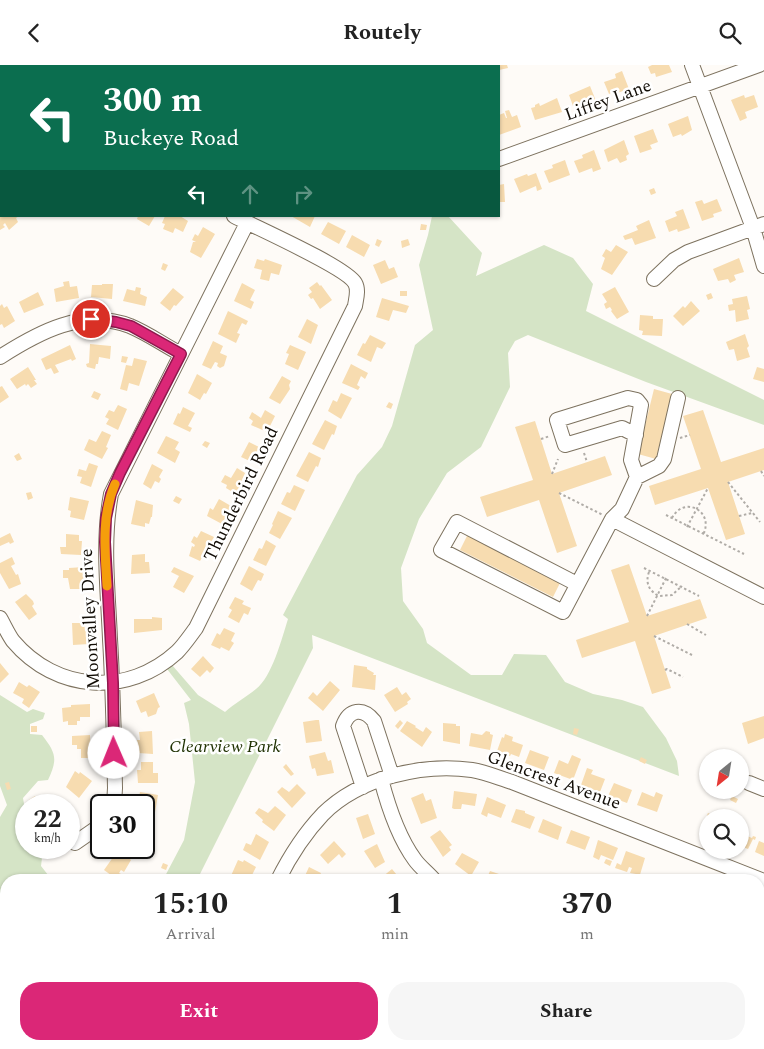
<!DOCTYPE html>
<style>
body{margin:0;font-family:Spectral,serif;background:#f6f6f6;color:#222;height:100vh;display:flex;flex-direction:column;font-size:19px;white-space:nowrap}
*{box-sizing:border-box;margin:0}
p{font-size:16px;color:#767676}
.icon{flex:none;width:28px;height:28px;fill:none;stroke:currentColor;stroke-width:2;stroke-linecap:round;stroke-linejoin:round}
.map{position:relative;flex:1;overflow:hidden}
.drawer{position:absolute;left:0px;top:809px;width:765px;height:176px;display:flex;flex-direction:column;background:#fff;border-radius:20px 20px 0 0;box-shadow:0 1px 4px #0004}
.drawer>*{flex:none}
.guide{position:absolute;left:0px;top:0px;width:500px;height:152px;box-shadow:0 1px 4px #0004;background:#0b6e4f;color:#fff;overflow:hidden}
.needle{width:32px;rotate:210deg}
.tools{position:absolute;left:699px;top:684px;display:grid;gap:10px}
.tools a{display:grid;place-items:center;width:50px;height:50px;border-radius:50%;background:#fff;box-shadow:0 1px 4px #0004;font-size:25px}
.speed{position:absolute;left:15px;top:729px;display:flex;gap:10px;font-size:25px;font-weight:700;text-align:center}
.speed>*{display:grid;place-content:center;width:65px;height:65px;border-radius:50%;background:#fff;box-shadow:0 1px 4px #0004;line-height:1}
.speed small{font-size:12px;font-weight:400}
.speed .limit{border:2px solid #111;border-radius:8px;background:#fff;color:#111}
.pin{position:absolute;display:grid;place-items:center;width:42px;height:42px;color:#fff;margin:-21px;border:2px solid #fff;border-radius:50%;box-shadow:0 1px 5px #0007}
.me{position:absolute;width:55px;margin:-28px;rotate:359deg;stroke-linejoin:round;filter:drop-shadow(0 0 4px #0008)}
.turn{display:flex;align-items:center;gap:18px;height:105px;padding:0 20px;font-size:22px}
.turn .icon{width:65px;height:65px;stroke-width:2.5}
.turn b{display:block;font-size:35px;line-height:42px}
.lanes{display:flex;align-items:center;height:48px;padding:0 20px;background:#0003;justify-content:center;gap:25px;direction:ltr}
.lanes .off{opacity:.35}
.eta{display:flex;justify-content:space-evenly;align-items:center;height:85px;text-align:center}
.eta b{font-size:30px;font-weight:700;line-height:35px}
.action{display:flex;gap:10px;margin-top:auto;padding:10px 20px}
.action a{flex:1;height:58px;border-radius:20px;background:#db2777;color:#fff;font-size:20px;font-weight:700;line-height:58px;text-align:center}
.action a+a{background:#f6f6f6;color:#222}
header{display:flex;justify-content:space-between;align-items:center;height:65px;padding:0 20px;background:#fff;font-size:22px;font-weight:700}
.map>svg:first-child{display:block}
</style>
<header><svg class="icon" aria-label="back" viewBox="0 0 24 24"><path d="M15 5l-7 7 7 7"/></svg>Routely<svg class="icon" aria-label="search" viewBox="0 0 24 24"><circle cx="10" cy="10" r="6"/><path d="M15 15l6 6"/></svg></header>
<div class="map">
<svg width="764" height="984" viewBox="0 0 764 984">
<rect width="100%" height="100%" fill="#fefbf7"/>
<path fill="#d5e4c6" d="M432,151H448L482,188L476,211L544,180L573,193L593,219L586,246L764,335V360L646,317L528,270L515,276L508,288L510,322L481,382L447,408L419,454L401,503L403,536L423,564L427,578L471,610H502L514,589L546,590L565,617L593,629L622,635L643,642L666,673L677,696L679,711L312,570L313,583L197,815H163L184,775L195,717L189,659L184,638L191,635L167,604L172,600L198,630L225,647C235,638 246,632 256,624C272,612 282,573 288,554L283,550L357,410L382,382L392,361L415,280L433,265L419,200L428,170Z
M0,630L27,647L33,644L45,648L43,654L30,659V669L42,670C56,688 58,694 48,715L38,716L23,733L26,751V782L45,783L43,785L41,801L52,815H6V979H116L113,984H0V752L7,740L0,721Z"/>
<path fill="#f7dcb0" d="M499,0H507L508,3L499,5Z
M652,0H669L672,7L656,12L655,8L651,9L648,2Z
M622,6L629,24L617,28L616,26L609,29L604,17L616,13L615,9Z
M590,21L596,36L583,41L582,38L573,41L569,30Z
M744,30L745,33L754,30L758,42L745,47L747,53L740,56L731,35Z
M557,33L562,47L535,55L531,43L535,42V40L539,38L540,41Z
M509,45L512,52L517,50L521,62L499,70V50L504,48L506,53H507L505,46Z
M688,51L692,65L682,71L681,69L673,72L668,59Z
M653,64L658,77L650,80L652,84L640,88L634,71Z
M624,75L629,89L626,91L627,95L620,98L617,93L608,97L604,85Z
M594,85L601,104L593,107L592,103L579,108L574,96L583,93L582,90Z
M565,95L570,110L549,118L544,106L553,103L552,100Z
M536,108L542,124L537,126L536,121L520,128L514,114L527,109L528,111Z
M504,119L505,137H499V120Z
M654,123L656,128L651,130L649,125Z
M717,134L722,146L713,149L714,152L702,156L695,137L702,135L704,139Z
M683,144L690,163L678,167L677,164L669,167L665,156L677,151L675,147Z
M0,151H19L16,153L18,157L9,165L5,158L3,160L5,162L0,165Z
M138,151H155L149,161L137,154Z
M165,151H180L188,156L183,167L175,163L173,168L163,164L165,159L162,158Z
M291,151H315L310,162Z
M649,155L656,173L635,180L632,173L625,175L623,171L638,165L636,161Z
M328,157L346,166L339,179L321,169Z
M421,159L427,160L426,165H420Z
M203,162L215,169L201,193L190,187L193,177H196L192,175L195,169L198,171Z
M352,170L370,180L364,192L346,182Z
M377,174L382,176L379,182L375,180Z
M408,174L410,180L402,183L401,176Z
M616,180L628,187L612,210L601,204L605,193L602,191L606,184L611,187Z
M739,193L744,207L734,210L736,215L730,218L728,214L718,216L713,204Z
M257,194L264,196L265,194L282,200L279,210L271,208L269,216L260,214L262,205L254,203Z
M385,195L389,204L394,202L398,212L381,219L373,200Z
M163,198L168,200L165,206L161,204Z
M69,216L70,222L77,221L79,233L56,237L54,224L64,221L63,217Z
M317,217L320,221L321,220L332,235L320,244L313,233L311,234L308,230L312,227L309,223Z
M242,218L255,225L250,235L254,237L251,244L234,236Z
M102,219H113L112,234L91,232L92,220H102Z
M136,222L141,223L140,229L147,232L145,241L123,236L127,224L135,226Z
M615,222L629,247L617,254L611,246L612,245L610,242L606,244L604,239L607,237L602,229Z
M173,223L184,232L176,241L174,240L170,246L160,238Z
M400,226H407V231H400Z
M38,227L44,240L24,248L19,237Z
M711,228L713,233L708,235L706,230Z
M747,231L750,244L747,245L749,254L736,257L735,245L729,246L728,240L733,239L732,234Z
M382,233L409,241L406,248L393,245L389,256L376,252Z
M691,236L700,246L683,261L673,251L683,241L685,243Z
M2,239L4,243L7,241L15,256L4,263L2,259L0,260V241Z
M228,246L248,256L246,260L242,258L237,268L240,269L236,278L218,269Z
M640,250L653,251V254H663L662,271L642,270L643,266L639,265Z
M307,254L318,260L311,279L298,272Z
M745,269L749,281L747,283L750,292L737,296L734,284L729,285L726,277Z
M370,270L386,278L382,284L377,282L371,297L357,290L363,278L365,279Z
M213,276L223,281L220,288L227,291L224,301L220,303L217,301L218,298L215,297L211,304L202,300Z
M90,279L111,281L110,294L99,292L98,299H96L95,304L87,302L86,299L89,298Z
M70,280L76,294L72,296L71,294L55,300L59,307L54,309L51,303L46,305L41,294Z
M290,280L306,287L298,305L285,299L289,289L286,288Z
M122,291L128,292L126,298L121,297Z
M134,293L147,296L139,321L129,318L127,326L120,324L126,300L132,301Z
M351,299L368,308L365,314L361,311L357,320L360,322L358,325L342,318Z
M28,302L36,315H34L37,319L31,323L28,319L26,321L25,319L17,324L10,314Z
M757,302L764,304V317L753,314Z
M197,309L212,318L206,329L204,328L200,335L188,328Z
M282,311L291,316L289,320L290,324L280,339L269,333Z
M2,321L9,332L0,338V322Z
M654,324L672,329L656,394L638,389Z
M94,326L101,329L98,335L91,332Z
M341,328L352,333L341,354L328,346L333,335L337,337Z
M389,337L393,339L391,344L386,342Z
M118,340L127,344L118,365L106,359L109,354L105,352L109,345L114,347Z
M183,342L195,348L188,361L192,363L190,367L173,359L178,348L180,349Z
M265,345L275,351L267,367L251,360L253,356L249,353L252,347L261,353Z
M703,345L721,397L764,383V405L728,417L745,469L726,475L708,423L655,440L649,421L701,404L683,351Z
M325,355L337,361L334,370L332,369L324,385L312,379Z
M535,356L552,409L605,391L612,410L559,428L577,481L557,488L539,435L487,452L480,432L533,415L515,362Z
M102,366L111,370L106,382L108,383L102,394L84,385L89,374L96,377Z
M166,371L179,377L175,384L180,387L175,398L157,388Z
M205,376L210,378L207,383L202,380Z
M249,377L259,382L252,397L241,392Z
M309,387L321,393L318,402L316,401L308,417L296,411Z
M19,388L22,394L17,396L14,391Z
M89,398L98,401L91,422L80,418L82,412L77,411L79,404L86,406Z
M152,399L163,405L159,412L161,414L159,418L155,416L151,424L143,419Z
M237,403L245,408L236,429L226,423L227,420L221,417L225,410L231,413Z
M294,420L305,425L295,446L281,439L287,427L290,428Z
M31,427L33,433L28,435L26,428Z
M176,431L182,434L179,439L173,436Z
M70,432L89,436L84,455L70,452L71,446L68,445Z
M219,434L231,441L222,459L207,451L210,443L213,445Z
M136,435L153,440L152,452H151L149,459L145,458V462L131,459Z
M278,446L292,453L280,474L269,468L273,460L272,459Z
M201,466L214,472L200,496L189,491L192,481L194,482L195,480L191,477L194,471L197,473Z
M10,468L14,477L10,479L9,477L0,481V473Z
M66,469L79,470V476H82L81,490L61,489L60,482H66Z
M468,469L561,516L553,532L460,485Z
M266,475L276,481L266,501L253,495L259,483L262,484Z
M145,489V497H149L150,508L131,509L132,490Z
M12,492L15,499L11,501L16,510L18,509L21,519L9,524L0,508V498Z
M629,499L647,551L700,534L707,553L654,571L671,623L652,629L635,576L582,593L576,575L629,557L611,505Z
M249,501L264,509L261,516L258,515L252,526L240,519Z
M84,502L85,515L81,516L82,524H70L68,513H63V505H69V503Z
M174,502L194,511L184,528L173,522L179,511L171,507Z
M26,529L33,536L34,539L32,541L37,549L29,555L15,537Z
M235,532L244,536L242,539L251,543L248,550L244,548L239,558L228,552L232,545L229,543Z
M152,552L162,553V565L134,568V554H152Z
M72,558H84L85,566H88L89,579L73,580Z
M224,563L235,568L231,576L234,578L229,586L221,582L220,584L211,580L217,568L220,570Z
M203,591L214,603L210,608L207,605L200,612L191,604Z
M0,598L9,609L0,618Z
M354,600L367,602V604L374,608L373,610H376L375,625L352,622Z
M330,616L340,625L323,646L308,633L313,627L317,631Z
M19,617L27,622L29,620L40,627L29,643L22,638L24,634L13,628Z
M397,622L402,630L406,627L411,634L407,637L408,639L395,647L384,630Z
M154,628L160,642L158,643L156,649L148,652L146,646L141,648L136,636Z
M90,639V652H80V656H77V660H68V656L63,657L62,643L71,642V640Z
M764,651V673L748,679L742,658Z
M316,655H319L322,676L306,678L303,657Z
M400,655L403,658L398,664L395,661Z
M407,656L416,661L415,662L423,667L426,662L432,667L422,682L400,666Z
M443,658L456,659V661H460V679L443,676Z
M31,661H37V667H31Z
M574,663L579,664L577,670L573,669Z
M152,666L153,689L138,688L137,675H140L139,667Z
M486,666L490,667V669L493,670L490,685L469,681L471,668L482,670Z
M505,669L513,672L512,676L523,680L519,692L511,689L510,691L497,686L502,672L504,673Z
M90,670L91,693H81V684H77V680H72V671Z
M530,685L549,692L544,705L525,698Z
M325,687L328,696L331,695L334,708L317,711L315,703L312,704L309,691Z
M572,690L581,694L573,715L554,708L559,695L568,699Z
M641,692L647,695L645,699L639,696Z
M141,697H153V708H158V718H138L137,705H141Z
M286,699L294,709L291,711L283,702Z
M587,703L593,705L591,709L605,714L600,727L581,720Z
M75,706L79,709L80,707L92,716L79,733L66,722Z
M9,717L11,724L7,725L5,718Z
M614,718L632,725L627,738L608,731Z
M297,719L306,728L292,743L277,727L282,722L289,727Z
M454,726L477,729L475,741L462,739L461,744H454L452,743Z
M140,727L158,730L154,753L144,751V740H137Z
M642,727L654,732L656,727L663,730L657,747L637,740Z
M423,728L426,736L431,734L437,753L421,759L411,733Z
M47,730L54,740H32L29,735L35,731L39,737V735Z
M732,731L738,734L736,738L730,735Z
M487,732L506,740L501,753L488,748L487,752L481,749Z
M275,741L286,750L274,766L262,757L263,755L255,748L259,743L268,748Z
M516,744L525,746V748L535,752L530,764L511,757Z
M708,748L717,752H708V768L701,765Z
M368,749L375,769L363,774L356,753Z
M543,754L562,762L558,775L538,767Z
M440,765L452,780L449,782L451,785L443,792L430,772Z
M571,765L590,772L585,785L566,778Z
M740,768L752,773L753,771L756,772L755,775L753,774L748,784L740,781Z
M256,769L269,777L260,795L243,785L246,778L251,780Z
M598,775L618,783L613,795L601,790L599,795L593,792Z
M334,776L346,789L342,793L339,789L328,799L320,790Z
M759,776L764,778V791L755,787Z
M377,779L385,797L375,803L364,786Z
M626,786L645,793L639,813L636,809L630,808L632,803L629,802L627,807L615,803L617,798L621,800Z
M116,788L120,791L122,788L131,795L124,807L121,805L119,808L121,809L118,813L116,811L115,813L104,805Z
M462,788L479,797L471,811L455,799Z
M606,794L612,796L610,801L604,798Z
M238,795L243,797L244,795L256,802L251,812L253,813L251,815H234L230,813Z
M163,798L168,800L166,805L161,803Z
M309,802L321,808L318,815H303Z
M392,804L401,815H384L382,812Z
M490,806L499,809L510,815H486Z
M759,839L763,841L759,852Z
M454,979H456L459,984H444Z
M719,979H740L738,983L729,979L727,984L718,980Z
M753,979H758L764,982V984H750Z"/>
<g fill="none" stroke-linecap="round" stroke-linejoin="round">
<defs>
<path id="minor" d="M332,0L333,1
M692,0L753,163L764,201
M28,1L30,0
M372,1L373,0
M0,18L1,17
M499,94L759,0
M0,123L1,122
M654,214L674,195L688,187L764,159
M0,292C39,267 83,243 130,261C147,268 164,280 181,289
M637,412L659,401L664,394L678,333
M612,454L764,532
M577,519L457,457L441,485L563,547L612,454L622,444L637,412L631,395L641,340L637,335L628,333L557,355L565,380L622,363L636,370
M0,553C4,560 8,569 13,576C56,627 128,632 177,587C184,580 190,571 196,563L355,241C356,234 359,225 355,218C346,202 255,162 234,151
M381,714C388,741 398,772 415,795C420,802 428,808 434,815
M749,718L764,724
M363,722L343,661C349,644 363,642 374,656L392,711
M114,740L115,723C114,673 113,623 110,574C108,525 102,477 111,429L247,158
M75,778L101,760
M278,815C290,791 304,769 323,749C359,713 422,698 472,705C485,707 499,713 512,717L764,816
M759,953L764,955
M199,979L209,984
M381,979L383,984
M395,984L408,979"/>
</defs>
<use href="#minor" stroke="#7d725f" stroke-width="16"/>
<path stroke="#b0aca7" stroke-width="2" stroke-dasharray="2.5 2.5" stroke-linecap="butt" d="M680,373L690,370
M541,374L550,371
M584,388L587,397
M761,406L764,411
M552,409L558,394
M728,417L760,457
M559,428L603,450
M666,450L744,489
M739,451L752,448
M672,453C684,430 715,446 703,470
M687,462L708,423
M644,503L699,531
M649,507C645,518 649,526 659,531L672,530L682,521
M647,551L666,513
M687,559L706,570
M654,571L694,591
M665,605L667,604L683,612"/>
<use href="#minor" stroke="#fff" stroke-width="14"/>
</g>
<g fill="none" stroke-linecap="round" stroke-linejoin="round">
<defs>
<path id="route" d="M91,254L116,257L131,261L181,289L120,408L111,429L106,453L105,477L113,618L114,688"/>
</defs>
<use href="#route" stroke="#8e194d" stroke-width="12"/>
<use href="#route" stroke="#db2777" stroke-width="9"/>
<path stroke="#f59e0b" stroke-width="9" d="M107,521C105,487 101,451 115,419"/>
</g>
<g text-anchor="middle" dominant-baseline="central" stroke-width="5" stroke-linejoin="round" paint-order="stroke">
<g font-size="18" fill="#120d06" stroke="#fff">
<text transform="translate(608 35) rotate(-20)">Liffey Lane</text>
<text transform="translate(241 429) rotate(-64)">Thunderbird Road</text>
<text transform="translate(90 554) rotate(-93)">Moonvalley Drive</text>
<text transform="translate(554 715) rotate(20)">Glencrest Avenue</text>
</g>
<g font-size="18" font-style="italic" fill="#1e3000" stroke="#fff">
<text x="225" y="681">Clearview Park</text>
</g>
</g>
</svg>
<div class="tools">
<a><svg class="needle" viewBox="-14 -14 28 28"><path d="M0-13l5 13h-10z" fill="#e53935"/><path d="M0 13l5-13h-10z" fill="#767676"/></svg></a>
<a><svg class="icon" aria-label="search" viewBox="0 0 24 24"><circle cx="10" cy="10" r="6"/><path d="M15 15l6 6"/></svg></a>
</div>
<div class="speed"><div>22<small>km/h</small></div><div class="limit">30</div></div>
<div class="pin" style="left:91px;top:254px;background:#d93025"><svg class="icon" aria-label="arrive" viewBox="0 0 24 24"><path d="M6 21V4h12l-3 4 3 4H6"/></svg></div>
<svg class="me" style="left:114px;top:688px" viewBox="-20 -20 40 40"><circle r="19" fill="#fff"/><path d="M0-13L10 11 0 6-10 11z" fill="#db2777"/></svg>
<div class="guide">
<div class="turn"><svg class="icon" aria-label="left" viewBox="0 0 24 24"><path d="M17 20v-9H6M10 6l-5 5 5 5"/></svg><div><b>300 m</b>Buckeye Road</div></div>
<div class="lanes"><svg class="icon" aria-label="left" viewBox="0 0 24 24"><path d="M17 20v-9H6M10 6l-5 5 5 5"/></svg><svg class="icon off" aria-label="ahead" viewBox="0 0 24 24"><path d="M12 20V5M6 11l6-6 6 6"/></svg><svg class="icon off" aria-label="right" viewBox="0 0 24 24"><path d="M7 20v-9h11M14 6l5 5-5 5"/></svg></div>
</div>
<section class="drawer">
<div class="eta">
<div><b>15:10</b><p>Arrival</p></div>
<div><b>1</b><p>min</p></div>
<div><b>370</b><p>m</p></div>
</div>
<div class="action"><a>Exit</a><a>Share</a></div>
</section>
</div>
